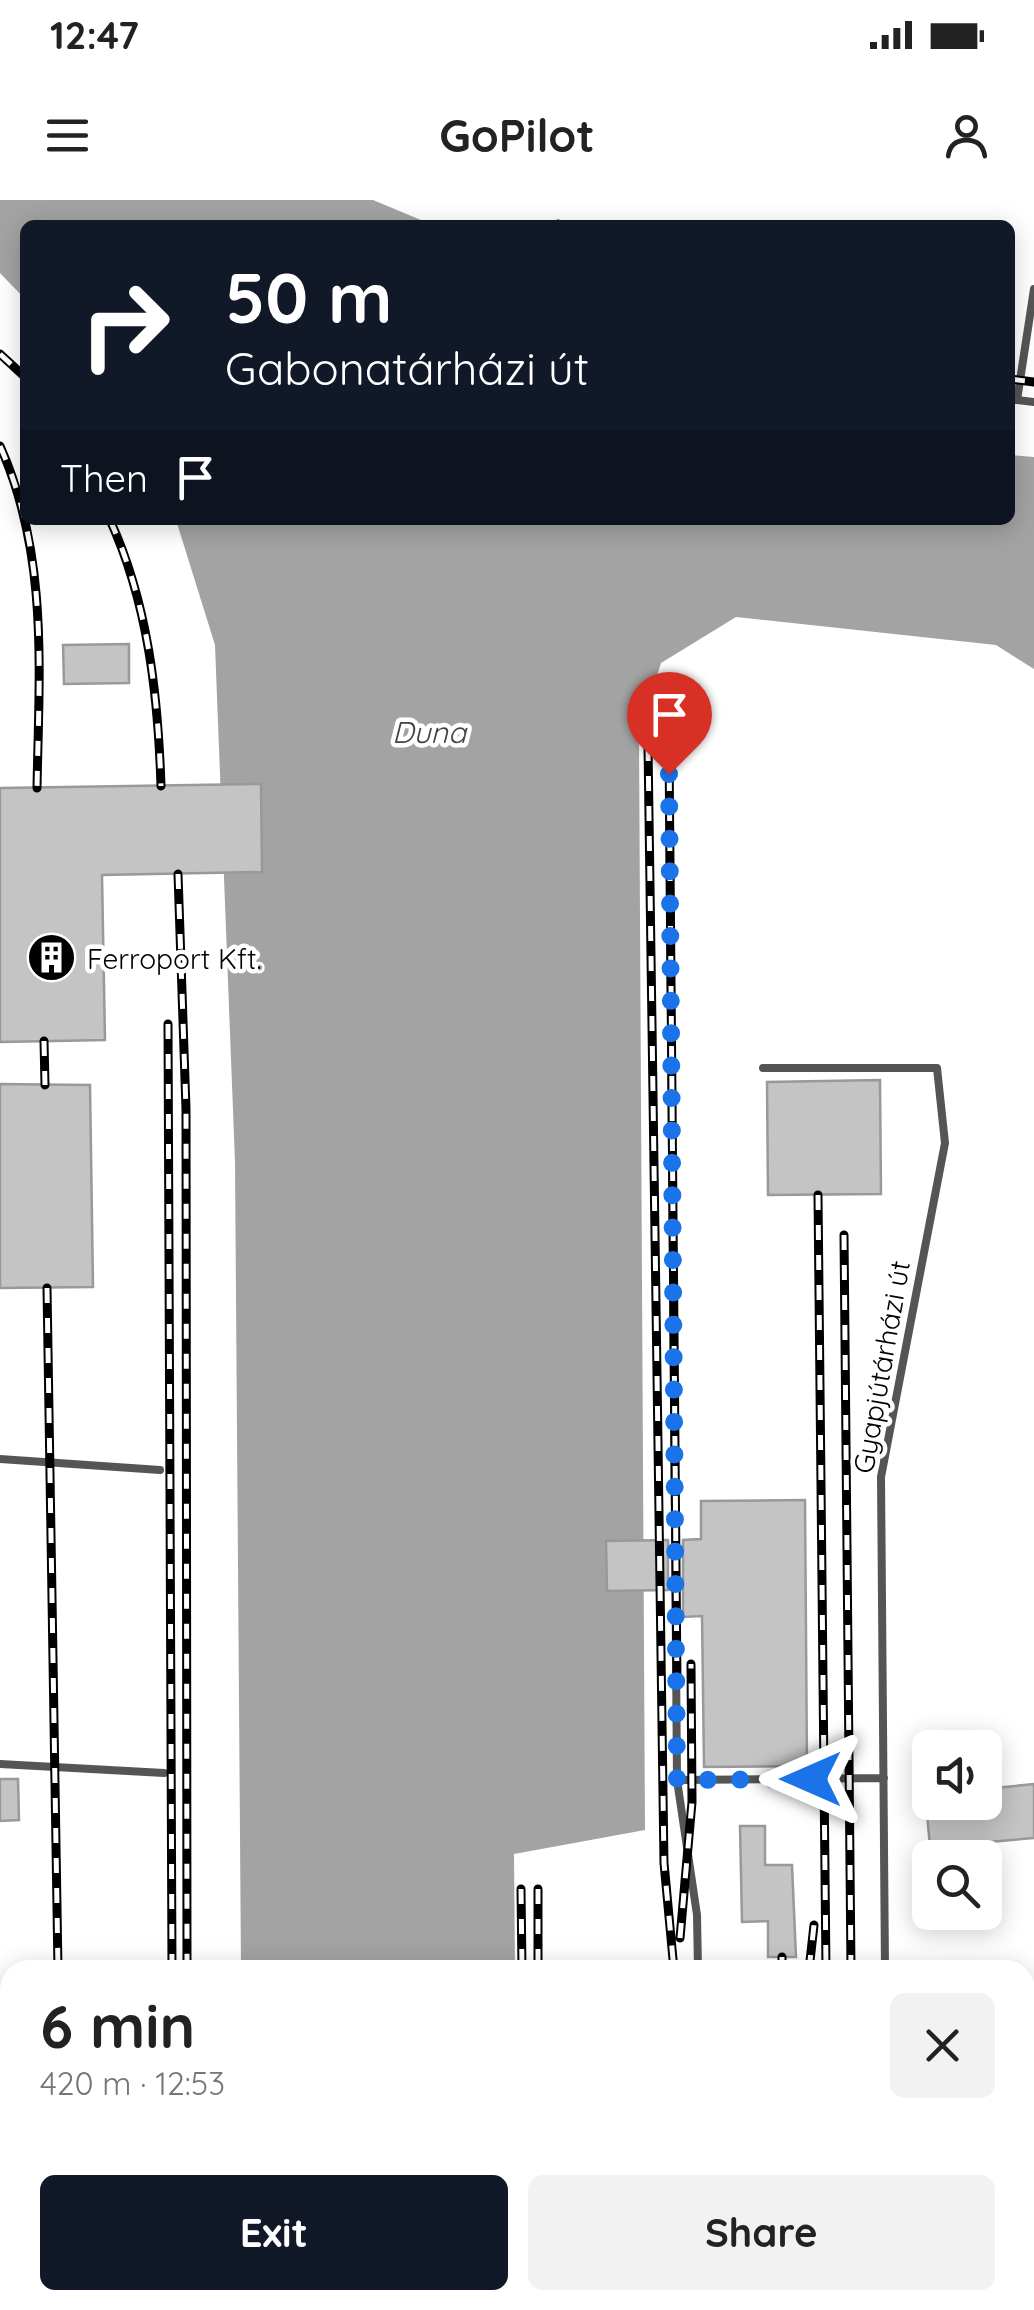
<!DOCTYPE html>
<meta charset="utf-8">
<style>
body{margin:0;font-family:Quicksand,sans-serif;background:#f2f2f2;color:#222;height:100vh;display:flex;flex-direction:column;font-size:38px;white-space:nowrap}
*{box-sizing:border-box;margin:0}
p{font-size:32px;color:#767676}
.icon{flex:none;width:55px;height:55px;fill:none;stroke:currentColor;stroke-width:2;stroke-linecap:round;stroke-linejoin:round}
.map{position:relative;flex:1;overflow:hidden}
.side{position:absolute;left:0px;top:1760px;width:1035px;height:350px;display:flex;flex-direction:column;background:#fff;border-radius:30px 30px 0 0;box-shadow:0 5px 25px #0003}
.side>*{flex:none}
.top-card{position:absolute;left:20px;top:20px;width:995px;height:305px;border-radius:15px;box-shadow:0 5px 25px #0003;background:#111827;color:#fff;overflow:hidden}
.controls{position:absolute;left:912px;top:1530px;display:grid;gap:20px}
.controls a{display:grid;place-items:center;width:90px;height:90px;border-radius:15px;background:#fff;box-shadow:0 5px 25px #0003;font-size:50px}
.pin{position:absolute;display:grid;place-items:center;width:85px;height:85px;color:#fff;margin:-102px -42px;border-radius:50% 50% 50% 0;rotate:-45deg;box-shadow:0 0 10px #0007}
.pin .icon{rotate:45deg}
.me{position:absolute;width:110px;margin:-55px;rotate:270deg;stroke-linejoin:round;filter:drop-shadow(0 0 8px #0008)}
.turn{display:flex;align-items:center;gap:35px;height:210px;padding:0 40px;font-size:45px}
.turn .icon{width:130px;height:130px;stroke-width:2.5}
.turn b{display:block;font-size:70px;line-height:85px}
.then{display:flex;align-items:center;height:95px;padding:0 40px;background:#0003;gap:20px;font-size:38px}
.round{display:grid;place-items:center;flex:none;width:105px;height:105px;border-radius:15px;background:#f2f2f2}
.summary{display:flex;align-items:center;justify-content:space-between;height:170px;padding:0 40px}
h1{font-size:60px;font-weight:800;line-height:75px}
.cta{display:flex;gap:20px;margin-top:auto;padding:20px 40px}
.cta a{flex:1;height:115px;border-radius:15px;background:#111827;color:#fff;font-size:40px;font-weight:800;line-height:115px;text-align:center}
.cta a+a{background:#f2f2f2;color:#222}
.status{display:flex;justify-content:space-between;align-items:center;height:70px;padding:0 50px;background:#fff;direction:ltr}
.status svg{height:28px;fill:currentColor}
header{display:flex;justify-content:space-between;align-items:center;height:130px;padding:0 40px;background:#fff;font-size:45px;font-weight:800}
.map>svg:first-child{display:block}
</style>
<div class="status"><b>12:47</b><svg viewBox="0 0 49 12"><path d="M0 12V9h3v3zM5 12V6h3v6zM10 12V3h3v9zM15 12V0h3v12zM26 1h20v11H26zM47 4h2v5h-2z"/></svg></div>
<header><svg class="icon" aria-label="menu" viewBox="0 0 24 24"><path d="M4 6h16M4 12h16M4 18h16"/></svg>GoPilot<svg class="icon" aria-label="person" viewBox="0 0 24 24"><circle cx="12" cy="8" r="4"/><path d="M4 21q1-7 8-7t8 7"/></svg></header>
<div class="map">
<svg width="1034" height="2110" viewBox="0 0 1034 2110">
<rect width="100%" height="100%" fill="#fff"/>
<path fill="#a3a3a3" d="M0,0H373L433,25H25V99L0,73Z
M1010,255L1034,257V469L996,445L736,417L661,463L639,533L645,1630L514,1654L515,1770H241L235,962L215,445L176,320H1010Z
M241,2100H519V2110H241Z"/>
<path fill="#c4c4c4" stroke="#999" stroke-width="2.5" d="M129,444V483L64,484L63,445Z
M261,584L262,672L102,675L105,840L0,842V588Z
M880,880L881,994L768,995L767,882Z
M0,884L90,885L93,1087L0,1088Z
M805,1300L807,1566L704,1567L702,1416L683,1417V1340L701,1339V1301Z
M668,1340V1390L607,1391L606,1341Z
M0,1579H18L19,1620L0,1621Z
M1034,1584V1638L930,1647L926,1602H985V1589Z
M740,1626H765V1665H792L796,1757H768V1721L742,1722Z"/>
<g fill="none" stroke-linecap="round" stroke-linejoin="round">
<path stroke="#555" stroke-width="8" d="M1034,89L1017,200L1034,202
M669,574L677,1580L697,1715L698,1770
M763,868H937L945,943L881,1277L885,1770
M0,1259L160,1270
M0,1564L164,1573
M677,1580L884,1578
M700,2100L701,2110
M888,2100V2110"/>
<defs>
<path id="rail" d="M558,24L561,25
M0,154L25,177
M1010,179L1034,182
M0,246C49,355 39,472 37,588
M110,320C148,403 158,495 161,586
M648,546L664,1663L674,1770
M669,546L677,1485
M178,674L186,909L187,1770
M168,824L172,1770
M44,841L45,885
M818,995L826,1770
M844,1035L851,1770
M47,1088L58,1770
M521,1689L522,1770
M538,1689V1770
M680,1738L692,1602L691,1464
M782,1757V1770
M809,1770L814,1725
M179,2100L180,2110
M526,2100V2110
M542,2100V2110
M682,2100L683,2110
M762,2100L764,2110
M790,2100V2110
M816,2100V2110
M854,2100V2110
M56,2110V2100"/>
</defs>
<use href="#rail" stroke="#000" stroke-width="9"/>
<use href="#rail" stroke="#fff" stroke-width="5" stroke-dasharray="15" stroke-linecap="butt"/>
</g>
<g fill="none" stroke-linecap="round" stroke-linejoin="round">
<path stroke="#1a73e8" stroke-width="18" stroke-dasharray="0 32.4" d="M669,574L677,1580L811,1579"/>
</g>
<defs>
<symbol id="building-disc" viewBox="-11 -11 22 22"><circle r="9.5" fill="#000" stroke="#fff"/><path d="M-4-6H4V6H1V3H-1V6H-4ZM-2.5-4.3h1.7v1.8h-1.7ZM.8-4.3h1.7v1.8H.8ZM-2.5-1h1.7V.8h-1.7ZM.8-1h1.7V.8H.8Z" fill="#fff"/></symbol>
</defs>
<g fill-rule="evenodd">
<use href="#building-disc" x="24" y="730" width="55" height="55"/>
</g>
<g text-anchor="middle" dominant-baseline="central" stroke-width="9" stroke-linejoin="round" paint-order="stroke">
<g font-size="28" fill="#000" stroke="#fff" text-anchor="start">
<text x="87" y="758">Ferroport Kft.</text>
</g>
<g font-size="28" fill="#000" stroke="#fff">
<text transform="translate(881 1167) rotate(-80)">Gyapjútárházi út</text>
</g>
<g font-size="30" font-style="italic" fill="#444" stroke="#fff">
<text x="429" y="532">Duna</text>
</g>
</g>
</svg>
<div class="controls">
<a><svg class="icon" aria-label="sound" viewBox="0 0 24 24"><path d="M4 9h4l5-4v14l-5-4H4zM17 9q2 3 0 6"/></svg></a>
<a><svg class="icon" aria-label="search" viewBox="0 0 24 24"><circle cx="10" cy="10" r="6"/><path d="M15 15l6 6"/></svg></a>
</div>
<div class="pin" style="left:669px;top:574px;background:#d93025"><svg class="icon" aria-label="arrive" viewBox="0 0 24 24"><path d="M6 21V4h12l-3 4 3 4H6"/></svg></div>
<svg class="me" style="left:811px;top:1579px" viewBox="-20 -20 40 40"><path d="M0-17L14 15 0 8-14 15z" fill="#1a73e8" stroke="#fff" stroke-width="4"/></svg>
<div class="top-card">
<div class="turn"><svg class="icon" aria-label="right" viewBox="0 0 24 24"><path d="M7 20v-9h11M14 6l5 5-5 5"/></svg><div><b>50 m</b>Gabonatárházi út</div></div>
<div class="then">Then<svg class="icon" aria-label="arrive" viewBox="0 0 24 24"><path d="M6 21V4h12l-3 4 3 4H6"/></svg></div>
</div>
<section class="side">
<div class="summary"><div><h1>6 min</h1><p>420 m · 12:53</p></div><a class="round"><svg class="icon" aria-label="close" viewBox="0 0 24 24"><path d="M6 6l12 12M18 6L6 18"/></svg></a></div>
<div class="cta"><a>Exit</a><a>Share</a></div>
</section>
</div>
